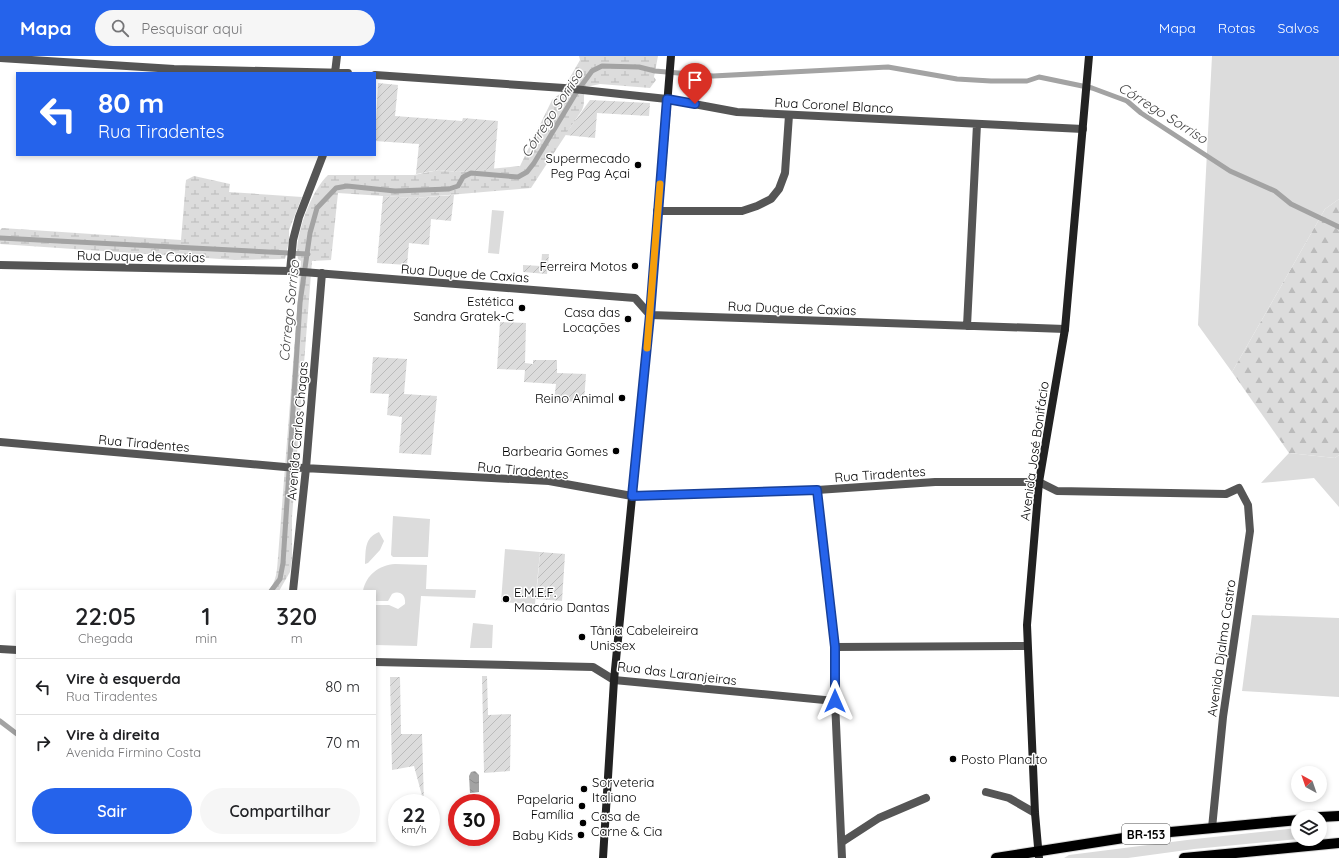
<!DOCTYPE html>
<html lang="pt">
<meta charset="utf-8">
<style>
body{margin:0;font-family:Quicksand,sans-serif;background:#f6f6f6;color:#202124;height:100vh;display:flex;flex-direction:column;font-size:15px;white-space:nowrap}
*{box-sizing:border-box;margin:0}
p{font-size:13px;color:#757577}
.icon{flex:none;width:22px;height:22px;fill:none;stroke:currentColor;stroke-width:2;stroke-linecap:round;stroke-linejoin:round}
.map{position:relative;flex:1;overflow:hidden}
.drawer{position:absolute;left:16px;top:534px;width:360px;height:252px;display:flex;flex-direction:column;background:#fff;border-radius:0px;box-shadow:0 2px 6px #0003}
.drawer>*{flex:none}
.guide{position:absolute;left:16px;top:16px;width:360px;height:84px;border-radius:0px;box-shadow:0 2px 6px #0003;background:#2563eb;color:#fff;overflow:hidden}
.needle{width:26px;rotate:320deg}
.tools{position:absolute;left:1291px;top:710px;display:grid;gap:8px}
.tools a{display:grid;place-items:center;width:36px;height:36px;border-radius:50%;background:#fff;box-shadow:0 2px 6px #0003;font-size:20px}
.speed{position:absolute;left:388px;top:738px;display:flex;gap:8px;font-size:20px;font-weight:700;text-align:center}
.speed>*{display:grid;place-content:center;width:52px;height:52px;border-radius:50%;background:#fff;box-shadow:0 2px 6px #0003;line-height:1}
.speed small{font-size:10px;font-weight:400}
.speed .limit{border:6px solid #d22;background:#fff;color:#111}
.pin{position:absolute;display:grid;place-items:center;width:34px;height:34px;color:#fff;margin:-41px -17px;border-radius:50% 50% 50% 0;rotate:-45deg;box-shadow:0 0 4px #0007}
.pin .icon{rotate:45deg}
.me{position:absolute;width:44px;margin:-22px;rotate:0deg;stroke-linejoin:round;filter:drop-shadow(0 0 3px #0008)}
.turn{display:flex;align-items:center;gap:14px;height:84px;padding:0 16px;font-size:18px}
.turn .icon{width:52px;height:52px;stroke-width:2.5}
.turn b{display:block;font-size:28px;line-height:34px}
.eta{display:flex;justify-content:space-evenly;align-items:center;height:68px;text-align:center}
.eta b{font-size:24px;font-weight:600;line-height:28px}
.cta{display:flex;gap:8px;margin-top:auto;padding:8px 16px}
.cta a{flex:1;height:46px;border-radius:24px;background:#2563eb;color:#fff;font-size:16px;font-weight:600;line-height:46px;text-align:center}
.cta a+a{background:#f6f6f6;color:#202124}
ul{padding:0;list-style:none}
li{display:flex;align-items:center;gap:12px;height:56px;padding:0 16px;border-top:1px solid #e0e0e0}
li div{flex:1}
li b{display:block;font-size:15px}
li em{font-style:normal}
header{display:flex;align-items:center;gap:24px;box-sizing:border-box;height:56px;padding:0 20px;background:#2563eb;color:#fff}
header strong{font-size:19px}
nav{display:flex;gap:22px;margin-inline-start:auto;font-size:14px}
.search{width:280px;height:36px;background:#f6f6f6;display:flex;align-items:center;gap:10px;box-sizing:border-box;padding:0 14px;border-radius:22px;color:#757577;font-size:15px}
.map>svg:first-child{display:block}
</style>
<header>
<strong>Mapa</strong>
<div class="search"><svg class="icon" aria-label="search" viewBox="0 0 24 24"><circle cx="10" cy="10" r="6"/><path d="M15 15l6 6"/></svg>Pesquisar aqui</div>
<nav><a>Mapa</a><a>Rotas</a><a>Salvos</a></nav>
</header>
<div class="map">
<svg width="1339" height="802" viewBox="0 0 1339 802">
<defs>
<pattern id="forest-firs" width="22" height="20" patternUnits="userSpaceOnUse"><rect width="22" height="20" fill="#dcdcdc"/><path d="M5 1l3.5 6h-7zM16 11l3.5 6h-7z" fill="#bbb"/></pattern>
<pattern id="wetland-marsh" width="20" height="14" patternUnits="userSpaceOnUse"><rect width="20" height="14" fill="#dcdcdc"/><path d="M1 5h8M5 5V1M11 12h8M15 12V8" fill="none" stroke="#bbb"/></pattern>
<pattern id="garden-furrows" width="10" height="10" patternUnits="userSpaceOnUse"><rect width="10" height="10" fill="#dcdcdc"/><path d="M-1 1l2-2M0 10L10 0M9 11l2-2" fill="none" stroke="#bbb"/></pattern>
<pattern id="water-waves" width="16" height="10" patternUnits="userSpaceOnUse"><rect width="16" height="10" fill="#a3a3a3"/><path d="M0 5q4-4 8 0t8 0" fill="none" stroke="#8b8b8b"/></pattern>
</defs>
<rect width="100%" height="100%" fill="#fff"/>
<path fill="#dcdcdc" d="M1212,0H1339V143L1325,153L1232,316L1198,269Z
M492,154L504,155L499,198L488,197Z
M1289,397L1335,402L1339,399V451L1314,422L1261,427Z
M393,460L430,463L428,501H393L391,499Z
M379,476L384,485L380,494L368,507L365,508C366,494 364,482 379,476Z
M505,493L540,496L535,548L501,546Z
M395,508L427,509L426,533L476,534L475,542L421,540L417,590L375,589V549H389L398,553L405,548C406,539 400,534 392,538L388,545H375V535H363C366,519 379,509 395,508Z
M1252,559L1339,562V641L1242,635Z
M473,567L493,569L492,592H470Z
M1298,772V783L1194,793L1128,802H1064L1069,799L1195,783Z"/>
<path fill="url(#forest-firs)" d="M1339,143V399L1335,402L1289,397L1232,316L1325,153Z"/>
<path fill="url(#wetland-marsh)" d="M579,0H658L654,21L656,24L650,32L600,28L586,31C582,39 586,46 582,54L531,132L413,142L338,137L331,204L312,205L292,461V504L290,516L279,535H268C277,526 277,513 278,501L301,205L298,203C293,183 312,133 328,119H414L439,114L458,116L520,110L552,44L561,37L580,4Z
M194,120L230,128L229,136L302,141L289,174V185L285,203L235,204L0,188V174L2,172L181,184L186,124Z"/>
<path fill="url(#garden-furrows)" d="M378,27L398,29L395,60L462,65L463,62L498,65L494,113L458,116L439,114L416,118L419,88L375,85Z
M590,44L650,47L649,60L597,57L595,82L565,79Z
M454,139L451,165L431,163L429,189L409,187L407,209L377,207L383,140L413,142Z
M542,198H549L547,218L523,216V209L541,210Z
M500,266L526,267L525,307L533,308V304H557V317L586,318L584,346L554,345L556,328L524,326L525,314L497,313Z
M373,301L407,303L404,338L437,340L431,399L399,397L402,361L387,359L389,338L370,337Z
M540,496L565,498L562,545L536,543Z
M482,620H487L488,659L511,658L510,715L484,717Z
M390,621H400L401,678H422L424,747L414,710L392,714Z"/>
<path fill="url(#water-waves)" d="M475,715L479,719V736L470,737L469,720L471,716Z"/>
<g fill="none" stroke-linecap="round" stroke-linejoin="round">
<path stroke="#a3a3a3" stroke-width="5" d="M0,182L308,198
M271,535L280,523L283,507L300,247L310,177L317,152L336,132L347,130L395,135L449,133L458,130L463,121L471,117L518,121L527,116L534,107L576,37L592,15L602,10L639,11L655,15L713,20L888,11L957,23L991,25H1027L1039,21L1092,32L1127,45L1141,57L1230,115L1275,135L1291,148L1339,171
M0,665L17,678"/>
<defs>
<path id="primary" d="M1320,761L1339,760
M996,802L1149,778L1298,764
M1184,802L1339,787"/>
</defs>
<use href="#primary" stroke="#dbdbdb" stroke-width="12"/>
<path stroke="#555" stroke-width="8" d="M657,155H742L757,150L771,143L779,133L785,117L789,59
M986,736L1009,742L1035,757
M842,786L879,762L926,742"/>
<path stroke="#555" stroke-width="8" d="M0,2L174,13L348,17
M335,17L337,0
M375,19L564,32L667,43L737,56L1083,73
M0,209L290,215L635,242L650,259L1065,273
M290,215L293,184L299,161L323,99
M967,270L977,68
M0,386L285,411L549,425L632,440L817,434L935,426H1039L1057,435L1226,438L1239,432L1248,449L1250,475L1223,661L1212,772
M817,434L835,591V645L842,802
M293,535L306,412L322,217
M835,591L1027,590
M0,593L17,594
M375,606L593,611L614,624L835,645"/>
<path stroke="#222" stroke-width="8" d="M603,802L614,624L650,259L671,0
M1039,802L1035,757L1027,569L1039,426L1065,273L1089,0"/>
<use href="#primary" stroke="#000" stroke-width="10"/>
</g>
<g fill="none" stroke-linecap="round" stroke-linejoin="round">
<defs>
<path id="route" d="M695,48L667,43L650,259L632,440L817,434L835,591V645"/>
</defs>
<use href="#route" stroke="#184099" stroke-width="10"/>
<use href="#route" stroke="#2563eb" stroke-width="7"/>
<path stroke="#f59e0b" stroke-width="7" d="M647,292L660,128"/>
</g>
<g fill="#000" stroke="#fff" stroke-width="1.5">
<circle cx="638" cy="109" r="4"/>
<circle cx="635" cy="210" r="4"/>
<circle cx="522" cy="252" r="4"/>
<circle cx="628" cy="263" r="4"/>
<circle cx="622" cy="342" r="4"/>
<circle cx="616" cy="395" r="4"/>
<circle cx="506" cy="543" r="4"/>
<circle cx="582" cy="581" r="4"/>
<circle cx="953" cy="703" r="4"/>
<circle cx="584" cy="733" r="4"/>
<circle cx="582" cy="750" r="4"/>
<circle cx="583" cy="767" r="4"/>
<circle cx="581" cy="779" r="4"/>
</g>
<g text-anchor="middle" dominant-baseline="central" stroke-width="3" stroke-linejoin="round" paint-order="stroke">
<rect fill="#fff" stroke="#4c4c4c" stroke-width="1" x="1122" y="768" width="48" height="20" rx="3"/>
<g font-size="12" font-weight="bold" fill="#000">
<text x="1146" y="778">BR-153</text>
</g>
<g font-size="13" fill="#000" stroke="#fff">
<text transform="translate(834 49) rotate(3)">Rua Coronel Blanco</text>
<text transform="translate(141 200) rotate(1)">Rua Duque de Caxias</text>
<text transform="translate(465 217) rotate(4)">Rua Duque de Caxias</text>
<text transform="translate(792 252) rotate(2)">Rua Duque de Caxias</text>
<text transform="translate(297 375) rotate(-85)">Avenida Carlos Chagas</text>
<text transform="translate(144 387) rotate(5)">Rua Tiradentes</text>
<text transform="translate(1034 395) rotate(-82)">Avenida José Bonifácio</text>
<text transform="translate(523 414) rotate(5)">Rua Tiradentes</text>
<text transform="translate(880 418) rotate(-4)">Rua Tiradentes</text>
<text transform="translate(1221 592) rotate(-82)">Avenida Djalma Castro</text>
<text transform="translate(677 617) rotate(7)">Rua das Laranjeiras</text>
</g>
<g font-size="13" fill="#000" stroke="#fff" text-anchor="end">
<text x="630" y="102">Supermecado<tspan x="630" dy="15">Peg Pag Açai</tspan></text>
<text x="627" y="210">Ferreira Motos</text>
<text x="514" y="245">Estética<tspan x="514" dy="15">Sandra Gratek-C</tspan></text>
<text x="620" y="256">Casa das<tspan x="620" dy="15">Locações</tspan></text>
<text x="614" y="342">Reino Animal</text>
<text x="608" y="395">Barbearia Gomes</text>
<text x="514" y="536" text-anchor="start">E.M.E.F.<tspan x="514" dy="15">Macário Dantas</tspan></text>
<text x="590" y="574" text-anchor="start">Tânia Cabeleireira<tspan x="590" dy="15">Unissex</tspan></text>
<text x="961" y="703" text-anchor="start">Posto Planalto</text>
<text x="592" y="726" text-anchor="start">Sorveteria<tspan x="592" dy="15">Italiano</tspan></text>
<text x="574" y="743">Papelaria<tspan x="574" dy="15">Família</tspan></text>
<text x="591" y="760" text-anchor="start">Casa de<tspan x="591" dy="15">Carne &amp; Cia</tspan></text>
<text x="573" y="779">Baby Kids</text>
</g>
<g font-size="14" font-style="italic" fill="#444" stroke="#fff">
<text transform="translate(552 57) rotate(-57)">Córrego Sorriso</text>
<text transform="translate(1163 57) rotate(32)">Córrego Sorriso</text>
<text transform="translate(289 255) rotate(-84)">Córrego Sorriso</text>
</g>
</g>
</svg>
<div class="tools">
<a><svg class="needle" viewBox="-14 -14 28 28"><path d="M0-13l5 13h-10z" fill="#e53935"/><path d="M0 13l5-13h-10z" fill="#757577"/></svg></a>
<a><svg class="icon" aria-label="layers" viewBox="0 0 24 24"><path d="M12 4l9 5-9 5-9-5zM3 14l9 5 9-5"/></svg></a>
</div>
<div class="speed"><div>22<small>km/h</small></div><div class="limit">30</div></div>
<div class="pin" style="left:695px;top:48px;background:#d93025"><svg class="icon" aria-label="arrive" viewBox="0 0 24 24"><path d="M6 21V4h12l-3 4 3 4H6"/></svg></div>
<svg class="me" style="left:835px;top:645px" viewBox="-20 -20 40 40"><path d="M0-17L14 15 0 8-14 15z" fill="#2563eb" stroke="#fff" stroke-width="4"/></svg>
<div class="guide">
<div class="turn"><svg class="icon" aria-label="left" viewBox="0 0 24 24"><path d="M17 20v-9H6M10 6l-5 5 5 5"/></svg><div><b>80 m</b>Rua Tiradentes</div></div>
</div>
<section class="drawer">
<div class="eta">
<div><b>22:05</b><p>Chegada</p></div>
<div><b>1</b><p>min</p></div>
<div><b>320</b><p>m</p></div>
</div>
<ul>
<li><svg class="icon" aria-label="left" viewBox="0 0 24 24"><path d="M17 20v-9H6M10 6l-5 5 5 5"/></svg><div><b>Vire à esquerda</b><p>Rua Tiradentes</p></div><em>80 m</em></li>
<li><svg class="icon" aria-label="right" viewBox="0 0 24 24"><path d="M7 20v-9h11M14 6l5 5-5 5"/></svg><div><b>Vire à direita</b><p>Avenida Firmino Costa</p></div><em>70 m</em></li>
</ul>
<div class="cta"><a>Sair</a><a>Compartilhar</a></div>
</section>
</div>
